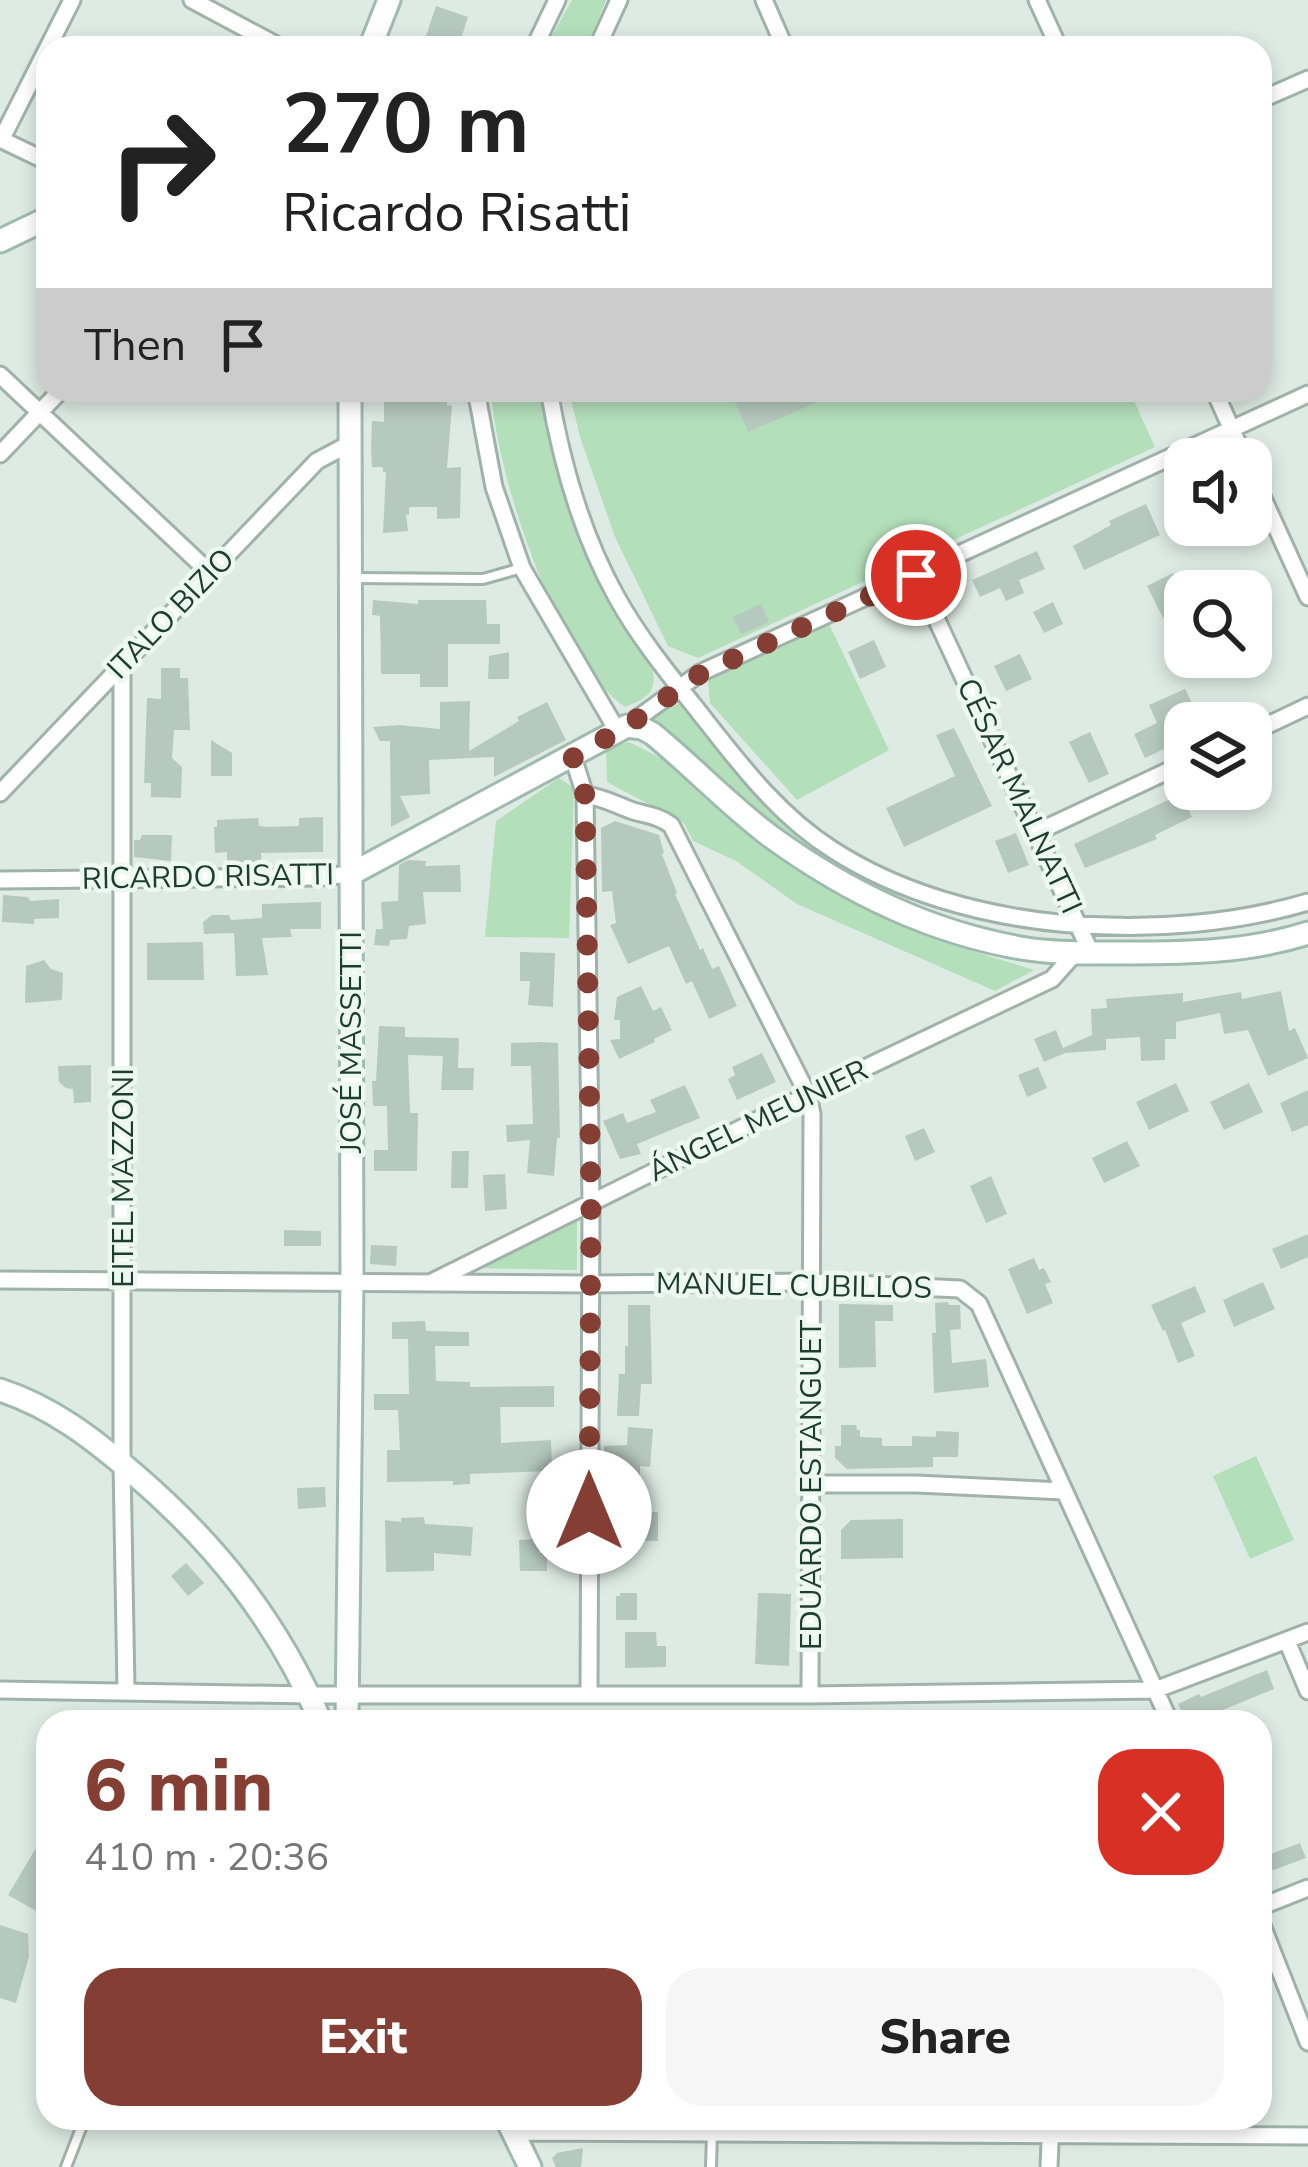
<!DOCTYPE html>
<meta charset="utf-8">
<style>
body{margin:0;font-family:"Nunito Sans",sans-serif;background:#f6f6f6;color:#222;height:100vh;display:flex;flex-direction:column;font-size:45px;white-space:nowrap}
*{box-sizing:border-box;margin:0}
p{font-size:39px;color:#767676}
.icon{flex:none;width:66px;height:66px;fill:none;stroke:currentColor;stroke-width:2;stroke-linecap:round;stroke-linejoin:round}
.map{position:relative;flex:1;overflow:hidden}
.side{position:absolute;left:36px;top:1710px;width:1236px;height:420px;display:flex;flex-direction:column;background:#fff;border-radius:36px;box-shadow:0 6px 18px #0003}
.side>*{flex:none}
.top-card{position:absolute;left:36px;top:36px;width:1236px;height:366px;border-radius:36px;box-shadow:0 6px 18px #0003;background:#fff;color:#222;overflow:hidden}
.buttons{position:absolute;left:1164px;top:438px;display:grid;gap:24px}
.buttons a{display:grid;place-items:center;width:108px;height:108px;border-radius:24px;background:#fff;box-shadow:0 6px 18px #0003;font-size:60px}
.pin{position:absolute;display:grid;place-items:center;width:102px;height:102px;color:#fff;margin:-51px;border:6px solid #fff;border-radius:50%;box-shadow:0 3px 12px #0007}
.me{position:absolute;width:132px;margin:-66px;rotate:0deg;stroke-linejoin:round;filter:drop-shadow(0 0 9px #0008)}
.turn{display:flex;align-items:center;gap:42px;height:252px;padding:0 48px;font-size:54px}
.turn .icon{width:156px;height:156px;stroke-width:2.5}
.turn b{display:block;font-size:84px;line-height:102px}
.then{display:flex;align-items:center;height:114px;padding:0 48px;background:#0003;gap:24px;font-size:45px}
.round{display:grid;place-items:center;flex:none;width:126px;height:126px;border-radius:36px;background:#f6f6f6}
.headline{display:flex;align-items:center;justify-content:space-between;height:204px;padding:0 48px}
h1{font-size:72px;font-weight:800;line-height:90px;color:#853e33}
.cta{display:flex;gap:24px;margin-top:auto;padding:24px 48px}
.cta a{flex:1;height:138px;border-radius:36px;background:#853e33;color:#fff;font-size:48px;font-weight:800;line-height:138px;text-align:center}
.cta a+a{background:#f6f6f6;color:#222}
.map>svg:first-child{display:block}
</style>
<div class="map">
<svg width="1308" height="2167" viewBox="0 0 1308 2167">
<rect width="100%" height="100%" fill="#deebe4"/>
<path fill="#b4dfbb" d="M572,0H606L587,48H545Z
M491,390H544L578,532L587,553L653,672C657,694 643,700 625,707C556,658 496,474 491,390Z
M569,390H1129L1155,447L698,658L668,646L615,537L580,437Z
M829,624L889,750L797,800L710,703L708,680Z
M680,703L806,835L920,894L916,902C894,892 870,883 848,871C774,831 709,773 646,718Z
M629,742L657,756L936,940L1034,970L995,991L797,904L736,861L693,841L684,823L607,782L606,749Z
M559,778L574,788L569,938L485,937L496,821Z
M577,1217V1270L469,1268Z
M1256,1456L1294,1540L1250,1559L1213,1476Z"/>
<path fill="#b6c9bf" d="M436,6L468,17L458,48H422Z
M384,390H447V405L452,406L447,468L461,467L460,518L437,519V507H409V515L406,514L408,531L383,533L386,472H383V467H372L371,445L372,421L384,422Z
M730,390H845L748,432Z
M1146,504L1160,535L1084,570L1073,546L1111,525L1109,521Z
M1037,551L1045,569L1019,580L1024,593L1006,601L1000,588L980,597L972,580Z
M1173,573L1185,597V607L1163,618L1147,586Z
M373,600L418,604V600H486L487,624H500V644H448V687H420V674H381L380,616L372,615Z
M1053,602L1063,624L1044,633L1033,612Z
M761,604L769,622L741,634L733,617Z
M874,640L886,667L860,679L848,652Z
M509,652V679H488L489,656Z
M1020,654L1032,679L1006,691L994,666Z
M161,668H180V678H188L190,730H174L172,758L182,767L181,798L151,797V783H144L147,698L161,699Z
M1185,689L1202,723H1185V739L1145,758L1134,734L1157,723L1149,705Z
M470,701L469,751L519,721L517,717L547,702L566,740L494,777V757L429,760L430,794L400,796L410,817L391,827L390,741H380L373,727L399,725L440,729V702Z
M954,728L992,806L904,847L886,808L955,776L936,735Z
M1090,732L1109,774L1089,783L1069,742Z
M211,740L232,753V776H211Z
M1181,794L1192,817L1155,835L1157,839L1085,868L1074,844Z
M323,817V852L261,853L262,865L227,866V852L215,853L214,827H217V820L258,818L259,826L266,827L299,826V818Z
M615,821L659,835L664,853L662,854L677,893L675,894L700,950L703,948L712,969L719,966L737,1006L709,1019L692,981L686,984L669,946L628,964L610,925L616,923L612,891L602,892L601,828Z
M1016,833L1029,865L1008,873L995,841Z
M142,835H172L171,861L134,857V840H140Z
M408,860L426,861L425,866L460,865L461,892H423L426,924L409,926L407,939L390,940L389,946L374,945L376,929H383L381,902L398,901L399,865Z
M3,895L27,897L31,901L59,899V918L34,919V924L2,922Z
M321,902V929H290L292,937L262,938L268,975L236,976L234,933L204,934L203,922L212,915H229L231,920L262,918V904Z
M203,942L204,980H147V943Z
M520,952L555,953L553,1007L528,1005L530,981H520Z
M44,960L51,969L63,973L62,1000L25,1003L26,966Z
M641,986L653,1011L661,1007L672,1030L654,1039L655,1042L619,1059L610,1040L620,1039V1020H614L617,997Z
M1281,991L1289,1031L1295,1028L1308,1058L1268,1076L1248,1030L1224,1034L1220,1013L1176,1022V1039H1165V1060L1141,1061L1140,1037L1106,1039V1050L1065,1053L1044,1062L1034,1039L1056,1030L1063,1048L1092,1035L1091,1009L1107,1008L1106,999L1183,993V1002L1241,992L1242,999Z
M379,1026L405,1027V1037L459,1038L458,1068H474L473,1090H441L443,1056L408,1055L410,1113H418L417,1171H374V1150H388L387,1106H373L372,1081H376Z
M540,1042L558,1043L560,1138H557L554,1176L527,1173L530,1140L507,1142L506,1125L533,1124L531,1066H511V1043Z
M762,1053L776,1082L737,1100L728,1079L735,1075L732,1067Z
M91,1065V1102L74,1103L73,1089L66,1088L59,1082L58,1066Z
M1038,1067L1047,1088L1027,1097L1018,1075Z
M1176,1083L1189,1111L1149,1130L1136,1102Z
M1249,1083L1263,1112L1224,1130L1210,1102Z
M685,1085L700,1118L637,1144L641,1154L620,1159L603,1121L623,1113L627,1123L656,1112L650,1100Z
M1308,1090V1125L1292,1132L1280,1103Z
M924,1128L935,1152L915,1161L905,1136Z
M1127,1141L1140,1166L1104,1183L1092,1158Z
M452,1151H469L468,1188H451Z
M505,1174L507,1209L485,1211L483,1175Z
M991,1176L1007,1214L986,1223L970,1186Z
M284,1230L321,1231V1246H284Z
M1308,1234V1257L1281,1269L1272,1249Z
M371,1245L397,1246L396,1266L370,1264Z
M1034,1258L1039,1270L1044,1268L1051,1282L1045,1284L1053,1303L1027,1314L1008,1269Z
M1263,1282L1275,1309L1234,1327L1223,1300Z
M1195,1286L1206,1312L1181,1323L1195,1356L1178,1363L1165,1330L1163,1331L1151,1305Z
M948,1302L949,1305H960L961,1329L950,1330L952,1363L986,1359L989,1387L934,1393L932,1333H936L935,1303Z
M839,1304L893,1305V1321H875L876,1367L839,1368Z
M628,1305H650L652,1384H641L639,1416H617L619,1374H625V1346H628Z
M425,1321L426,1331L469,1332V1346H435L436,1381L470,1382V1387L554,1386V1407H500L501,1443L551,1440L552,1471L470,1474V1484L453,1485V1481L387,1482V1450H400L398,1410H374V1394H409L408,1339H392V1322Z
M841,1425H856L857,1430H860V1437L882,1438V1446H912V1436L936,1437V1431L959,1432L958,1457H933V1467L847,1469L835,1458V1446H841Z
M628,1427L653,1429L650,1467L640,1466V1512H658V1541H616V1511H605L604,1446L627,1445Z
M325,1487L326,1507L298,1509L297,1488Z
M424,1517L425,1524L473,1527L471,1556L434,1553V1571L386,1572L385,1520L401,1522V1518Z
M903,1519V1558L841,1559V1530L851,1520Z
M539,1539V1553L547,1552V1571H520L519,1540Z
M186,1563L204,1583L188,1596L171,1576Z
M620,1593H637V1620H616V1596H620Z
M758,1593L791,1594L789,1666L755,1664Z
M625,1632H656L657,1646H666V1667L625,1668Z
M1267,1670L1274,1689L1208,1716L1211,1722H1186L1178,1704L1199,1694L1201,1697Z
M48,1828V1895L38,1912L8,1895Z
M1300,1843L1306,1858L1260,1875V1858Z
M0,1925L28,1934L29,1956L16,2003L0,1998Z
M583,2148L581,2167H556L552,2158L557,2153Z"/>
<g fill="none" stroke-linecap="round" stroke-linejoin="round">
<defs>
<path id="lane" d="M352,578L483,579L522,568
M66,2167L85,2118
M711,2167L712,2133"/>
<path id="street" d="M192,0L282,48
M764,0L785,48
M1037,0L1059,48
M534,48L557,0
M597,48L619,0
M1260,100L1308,79
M0,139L48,162
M1,140L72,0
M0,375L210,573
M476,390L494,487L522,568L618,732
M549,390C561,461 581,533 616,596C638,636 667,672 695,707C736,759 776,814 833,850C963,934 1163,945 1308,902
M1214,390L1245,459
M0,454L61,390
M1251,472L1308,597
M916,575L1091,953
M122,665V1464L126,1690
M627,726L700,673L1308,394
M1251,733L1308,706
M573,757L585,795L591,1203L589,1694
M0,793L317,461L349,444
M585,795C603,797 616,805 633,811C647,815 659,816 671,825L808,1095L812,1114L810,1695
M1035,833L1185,763
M0,880L321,877L351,874
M0,1280L590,1284L812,1282L960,1289L979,1304L1170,1722
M434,1281L808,1095L1052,979L1077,951
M811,1484H916L1063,1491
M1287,1641L1308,1691
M0,1690L310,1695H810L1155,1690L1308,1632
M1260,1907L1308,1888
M1260,1920L1308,2042
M514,2134L526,2132L1308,2136
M1049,2167L1051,2118"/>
<path id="secondary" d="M370,48L389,0
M0,241L48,218
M351,874L627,726L642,728L653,734C693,767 729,805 770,836C847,892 933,934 1027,949C1060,954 1095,953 1127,953C1189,953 1249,952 1308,933
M0,1390C52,1407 92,1438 133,1473C216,1544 277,1621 321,1722
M347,1722L352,1282L350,390
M506,2118L530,2167"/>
</defs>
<use href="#lane" stroke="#a0b3ab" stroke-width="14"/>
<use href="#street" stroke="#a0b3ab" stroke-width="21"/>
<use href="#secondary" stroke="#9ebbae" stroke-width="27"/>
<use href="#lane" stroke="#fff" stroke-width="8"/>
<use href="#street" stroke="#fff" stroke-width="15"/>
<use href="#secondary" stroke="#fff" stroke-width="21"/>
</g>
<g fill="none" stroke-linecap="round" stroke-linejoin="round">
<path stroke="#853e33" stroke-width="21" stroke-dasharray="0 37.8" d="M589,1512L591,1203L585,795L573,757L627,726L700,674L916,575"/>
</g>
<g text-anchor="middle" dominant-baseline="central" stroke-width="9" stroke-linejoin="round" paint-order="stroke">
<g font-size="30" fill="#1d3d31" stroke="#eef8f2">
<text transform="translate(171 614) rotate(-46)">ITALO BIZIO</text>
<text transform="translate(1019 796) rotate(65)">CÉSAR MALNATTI</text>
<text transform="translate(208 877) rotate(-1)">RICARDO RISATTI</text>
<text transform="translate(351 1042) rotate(-90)">JOSÉ MASSETTI</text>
<text transform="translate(758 1121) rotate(-26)">ÁNGEL MEUNIER</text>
<text transform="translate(123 1178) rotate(-90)">EITEL MAZZONI</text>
<text transform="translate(794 1286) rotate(1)">MANUEL CUBILLOS</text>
<text transform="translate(811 1485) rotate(-90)">EDUARDO ESTANGUET</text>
</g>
</g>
</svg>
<div class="buttons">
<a><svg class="icon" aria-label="sound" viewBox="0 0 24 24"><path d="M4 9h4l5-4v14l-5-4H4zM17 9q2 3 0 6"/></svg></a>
<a><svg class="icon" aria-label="search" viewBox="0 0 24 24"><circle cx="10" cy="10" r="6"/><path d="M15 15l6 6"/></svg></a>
<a><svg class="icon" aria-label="layers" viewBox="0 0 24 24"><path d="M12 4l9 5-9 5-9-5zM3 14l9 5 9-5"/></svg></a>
</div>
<div class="pin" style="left:916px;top:575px;background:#d93025"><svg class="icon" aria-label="arrive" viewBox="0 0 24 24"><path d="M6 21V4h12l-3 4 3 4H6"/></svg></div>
<svg class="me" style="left:589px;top:1512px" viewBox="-20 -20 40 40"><circle r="19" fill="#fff"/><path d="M0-13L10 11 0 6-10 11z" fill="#853e33"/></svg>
<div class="top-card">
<div class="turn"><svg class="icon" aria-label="right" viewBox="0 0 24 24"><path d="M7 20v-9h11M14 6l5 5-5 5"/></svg><div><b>270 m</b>Ricardo Risatti</div></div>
<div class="then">Then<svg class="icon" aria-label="arrive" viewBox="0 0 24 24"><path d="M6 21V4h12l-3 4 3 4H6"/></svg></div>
</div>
<section class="side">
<div class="headline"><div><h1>6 min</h1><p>410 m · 20:36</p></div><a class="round" style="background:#d93025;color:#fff"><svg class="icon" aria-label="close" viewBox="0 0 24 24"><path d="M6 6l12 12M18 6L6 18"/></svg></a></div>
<div class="cta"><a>Exit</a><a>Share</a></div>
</section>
</div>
